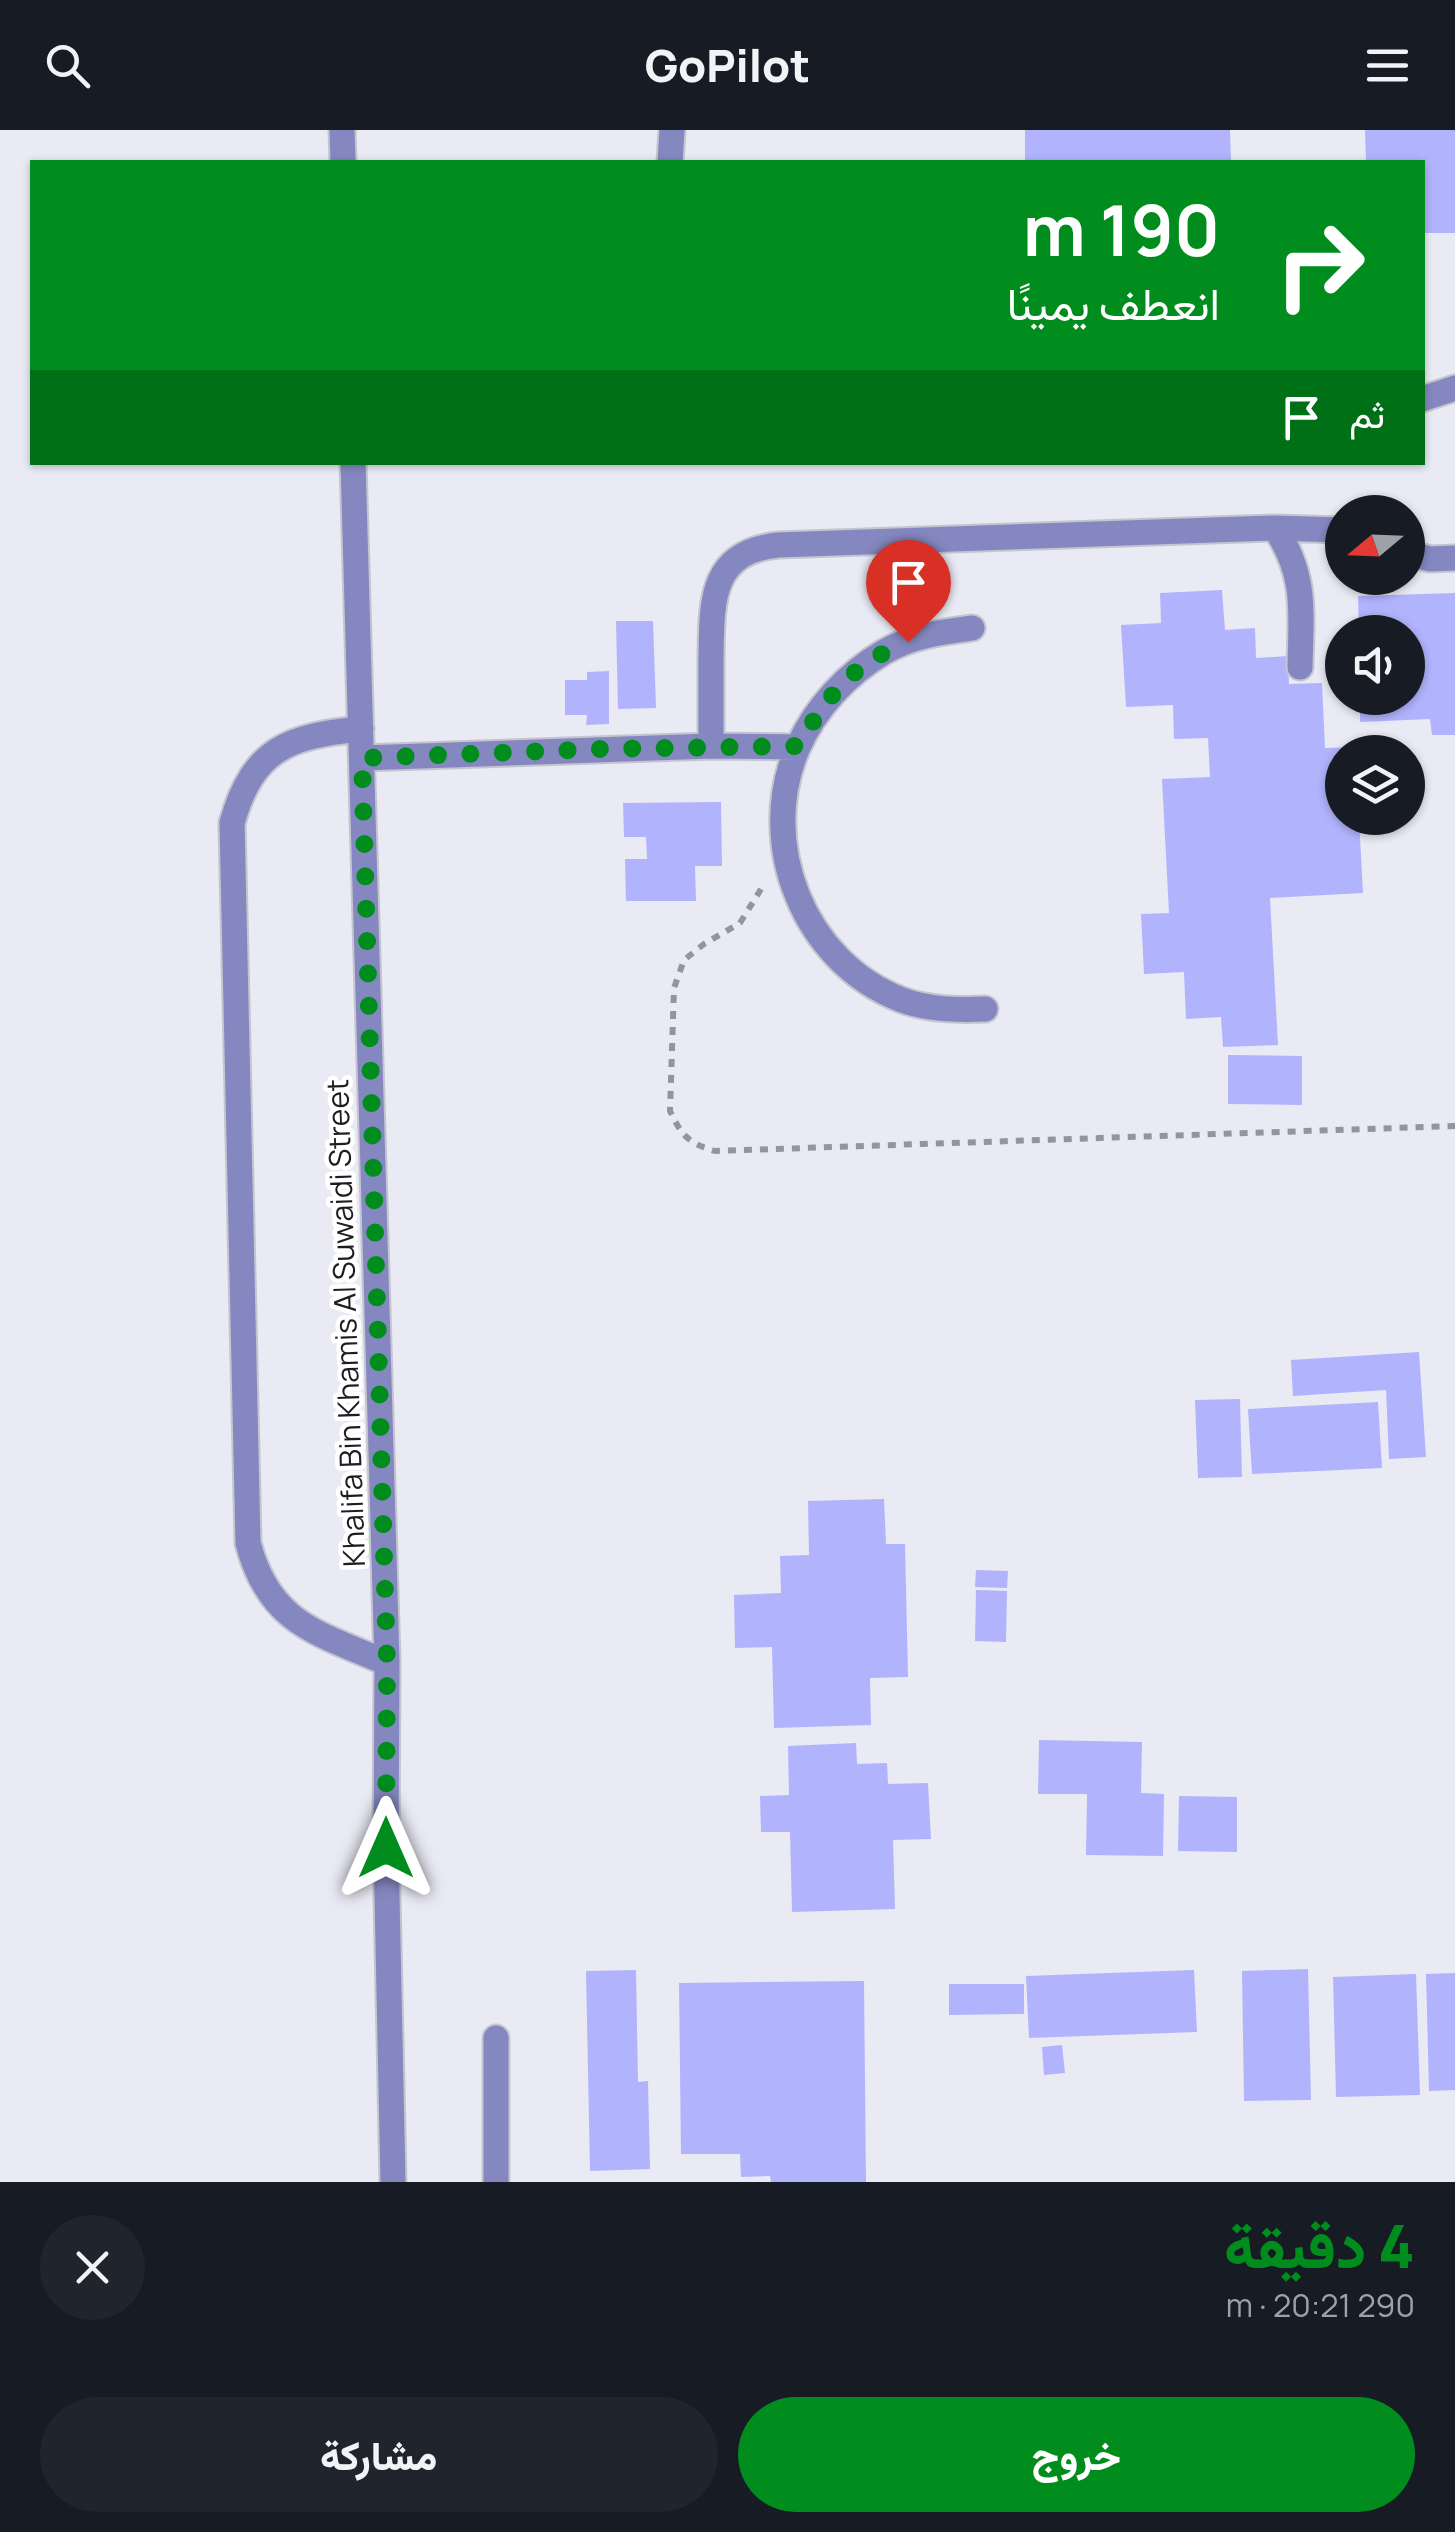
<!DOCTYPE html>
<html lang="ar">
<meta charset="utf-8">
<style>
body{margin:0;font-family:Manrope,Vazirmatn,sans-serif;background:#20242c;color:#f1f3f6;direction:rtl;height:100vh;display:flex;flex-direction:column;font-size:38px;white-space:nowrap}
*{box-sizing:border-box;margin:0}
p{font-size:32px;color:#9ea1a6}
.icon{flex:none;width:55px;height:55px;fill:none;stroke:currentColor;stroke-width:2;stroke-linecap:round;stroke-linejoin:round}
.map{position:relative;height:2052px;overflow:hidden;direction:ltr}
.side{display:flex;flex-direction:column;background:#171b24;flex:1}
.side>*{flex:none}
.banner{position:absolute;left:30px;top:30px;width:1395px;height:305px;border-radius:0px;box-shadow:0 2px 8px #0004;direction:rtl;background:#008d1d;color:#fff;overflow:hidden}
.needle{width:65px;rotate:251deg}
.tools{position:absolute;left:1325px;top:365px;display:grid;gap:20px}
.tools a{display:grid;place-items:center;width:100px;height:100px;border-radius:50%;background:#171b24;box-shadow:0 2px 8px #0004;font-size:50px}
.pin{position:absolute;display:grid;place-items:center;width:85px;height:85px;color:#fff;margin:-102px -42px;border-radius:50% 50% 50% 0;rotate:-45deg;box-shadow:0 0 10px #0007}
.pin .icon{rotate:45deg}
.me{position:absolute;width:110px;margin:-55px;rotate:0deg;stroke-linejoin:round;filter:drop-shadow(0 0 8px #0008)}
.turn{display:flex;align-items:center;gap:35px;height:210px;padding:0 40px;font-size:45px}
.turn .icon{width:130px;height:130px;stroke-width:2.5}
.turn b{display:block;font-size:70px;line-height:85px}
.then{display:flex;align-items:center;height:95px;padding:0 40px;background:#0003;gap:20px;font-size:38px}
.round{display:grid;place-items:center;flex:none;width:105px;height:105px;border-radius:52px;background:#20242c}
.head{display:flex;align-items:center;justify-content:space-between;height:170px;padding:0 40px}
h1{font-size:60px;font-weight:800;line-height:75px;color:#008d1d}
.button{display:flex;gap:20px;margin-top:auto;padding:20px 40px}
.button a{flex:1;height:115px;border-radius:60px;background:#008d1d;color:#fff;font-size:40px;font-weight:800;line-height:115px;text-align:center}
.button a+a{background:#20242c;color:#f1f3f6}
header{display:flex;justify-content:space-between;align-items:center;height:130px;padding:0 40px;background:#171b24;font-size:45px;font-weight:800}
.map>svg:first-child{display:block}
</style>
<header><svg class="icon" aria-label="menu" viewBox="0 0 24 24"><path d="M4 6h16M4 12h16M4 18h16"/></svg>GoPilot<svg class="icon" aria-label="search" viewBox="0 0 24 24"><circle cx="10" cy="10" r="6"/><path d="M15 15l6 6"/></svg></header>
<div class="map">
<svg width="1455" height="2052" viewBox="0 0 1455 2052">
<rect width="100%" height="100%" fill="#e9eaf4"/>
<path fill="#b1b4fc" d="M1025,0H1230L1231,32H1025Z
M1365,0H1455V103H1422V32H1366Z
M1222,460L1225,500L1255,498L1256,528L1288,526L1289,554L1322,553L1325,618L1355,617L1356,622H1342V688H1359L1363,763L1270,768L1278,915L1223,917L1221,887L1186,889L1184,842L1144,844L1141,784L1169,783L1162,649L1210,647L1208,608L1174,609L1173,575L1126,577L1121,495L1161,493L1160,463Z
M1455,463V605H1432L1430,589L1360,592V568H1408V502H1359L1358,466Z
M616,491H653L656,578L618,579Z
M609,541V594L586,595L587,585H565V550H587V542Z
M721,672L722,736H695L696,771H626L625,729H647L646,707H624L623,673Z
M1228,925L1302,926V975L1228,974Z
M1419,1222L1426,1327L1389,1329L1386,1260L1293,1266L1291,1230Z
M1240,1269L1242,1347L1198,1348L1195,1270Z
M1378,1272L1382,1338L1252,1344L1248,1279Z
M884,1369L886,1414H905L908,1547L870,1548L871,1595L774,1598L772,1517L735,1518L734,1465L781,1463L780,1426L809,1425L808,1371Z
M976,1440L1008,1441L1007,1458L975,1457Z
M976,1460L1007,1461L1006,1512L975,1511Z
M1039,1610L1142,1612L1141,1663L1164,1664L1163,1726L1086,1725L1087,1664H1038Z
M856,1613L857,1634L887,1633L888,1654L928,1653L931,1709L893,1710L895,1779L792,1782L790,1702H761L760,1666L789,1665L788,1616Z
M1179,1666L1237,1667V1722L1178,1721Z
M1308,1839L1311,1970L1244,1971L1242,1841Z
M636,1840L638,1952L648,1951L650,2039L590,2041L586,1841Z
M1194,1840L1197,1902L1029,1908L1026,1846Z
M1455,1843V1960L1429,1961L1426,1844Z
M1416,1844L1420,1965L1336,1967L1333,1847Z
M864,1851L866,2052H771L770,2046L741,2047L740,2024H681L679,1853Z
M949,1854H1024V1884L949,1885Z
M1062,1915L1065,1943L1044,1945L1042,1917Z"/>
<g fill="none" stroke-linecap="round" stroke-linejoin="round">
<defs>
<path id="minor" d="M342,0L343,32
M670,32L672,0
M1422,269L1455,258
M353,332L387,1533L386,1718L393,2052
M1275,398C1307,446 1301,482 1300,537
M1408,423L1430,429L1455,428
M972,498C942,502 911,506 884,522C847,544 816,577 798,617C756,713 804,833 902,870C929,880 957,880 985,879
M361,599C289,606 253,618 232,693L248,1413C269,1494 318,1503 387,1533
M711,616C711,587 711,557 711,528C712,473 709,422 778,415L1275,398L1342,400
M362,628L711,616L798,617
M496,2052V1908"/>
</defs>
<use href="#minor" stroke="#c4c5ce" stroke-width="29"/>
<path stroke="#94959c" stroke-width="6" stroke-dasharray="8 8" stroke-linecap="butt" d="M761,759L740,793L704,814L684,830L674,858L670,981C682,1006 688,1013 715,1021L1455,996"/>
<use href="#minor" stroke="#8588c0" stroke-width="25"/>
</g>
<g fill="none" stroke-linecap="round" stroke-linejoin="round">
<path stroke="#008d1d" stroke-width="18" stroke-dasharray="0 32.4" d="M386,1718L387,1533L362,628L598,619L798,616C827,567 852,533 908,512"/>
</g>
<g text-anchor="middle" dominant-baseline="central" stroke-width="9" stroke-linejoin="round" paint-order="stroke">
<g font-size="30" fill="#1c1d20" stroke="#fff">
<text transform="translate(345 1193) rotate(-92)">Khalifa Bin Khamis Al Suwaidi Street</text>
</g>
</g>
</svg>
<div class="tools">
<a><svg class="needle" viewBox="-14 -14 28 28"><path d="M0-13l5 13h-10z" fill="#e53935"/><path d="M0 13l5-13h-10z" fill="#9ea1a6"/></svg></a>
<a><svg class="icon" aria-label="sound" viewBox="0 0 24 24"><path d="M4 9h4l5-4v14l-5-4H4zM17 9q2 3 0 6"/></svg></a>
<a><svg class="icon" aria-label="layers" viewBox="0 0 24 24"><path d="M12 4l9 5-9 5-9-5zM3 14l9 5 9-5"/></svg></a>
</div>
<div class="pin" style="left:908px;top:512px;background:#d93025"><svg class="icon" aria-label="arrive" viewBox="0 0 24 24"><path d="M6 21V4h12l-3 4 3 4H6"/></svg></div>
<svg class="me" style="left:386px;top:1718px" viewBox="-20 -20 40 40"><path d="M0-17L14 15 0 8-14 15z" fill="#008d1d" stroke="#fff" stroke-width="4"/></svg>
<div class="banner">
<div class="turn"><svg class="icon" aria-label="right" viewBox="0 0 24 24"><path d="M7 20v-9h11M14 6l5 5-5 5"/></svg><div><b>190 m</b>انعطف يمينًا</div></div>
<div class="then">ثم<svg class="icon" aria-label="arrive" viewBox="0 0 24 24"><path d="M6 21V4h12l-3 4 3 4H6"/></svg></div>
</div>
</div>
<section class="side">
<div class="head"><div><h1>4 دقيقة</h1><p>290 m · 20:21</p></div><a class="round"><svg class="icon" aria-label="close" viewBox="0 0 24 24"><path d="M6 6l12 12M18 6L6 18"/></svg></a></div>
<div class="button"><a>خروج</a><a>مشاركة</a></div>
</section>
